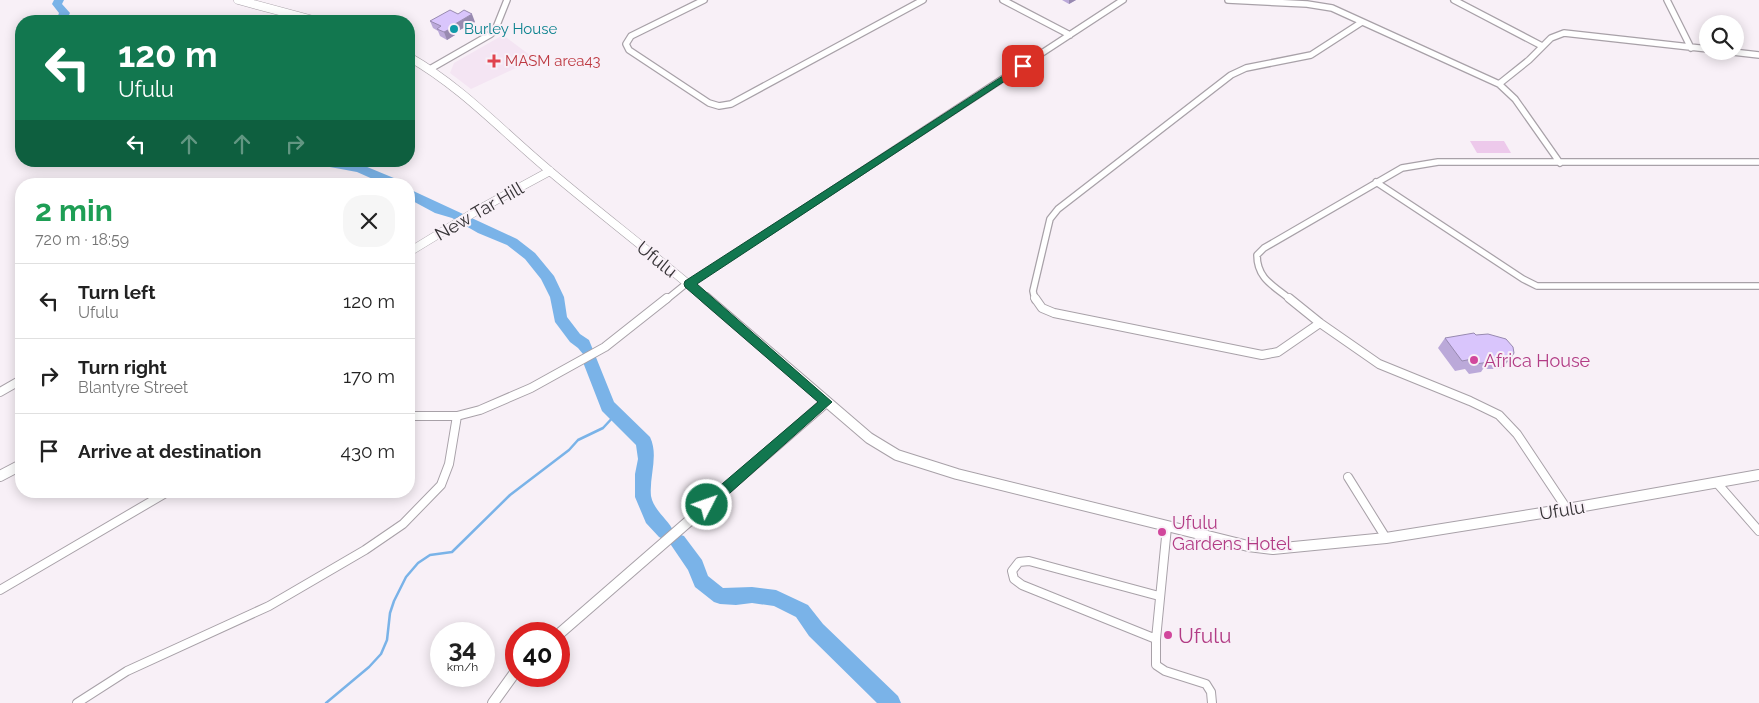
<!DOCTYPE html>
<meta charset="utf-8">
<style>
body{margin:0;font-family:Raleway,sans-serif;background:#f6f6f6;color:#222;height:100vh;display:flex;flex-direction:column;font-size:19px;white-space:nowrap}
*{box-sizing:border-box;margin:0}
p{font-size:16px;color:#767676}
.icon{flex:none;width:28px;height:28px;fill:none;stroke:currentColor;stroke-width:2;stroke-linecap:round;stroke-linejoin:round}
.map{position:relative;flex:1;overflow:hidden}
.drawer{position:absolute;left:15px;top:178px;width:400px;height:320px;display:flex;flex-direction:column;background:#fff;border-radius:20px;box-shadow:0 2px 12px #0003}
.drawer>*{flex:none}
.top-card{position:absolute;left:15px;top:15px;width:400px;height:152px;border-radius:20px;box-shadow:0 2px 12px #0003;background:#12774f;color:#fff;overflow:hidden}
.buttons{position:absolute;left:1699px;top:15px;display:grid;gap:10px}
.buttons a{display:grid;place-items:center;width:45px;height:45px;border-radius:50%;background:#fff;box-shadow:0 2px 12px #0003;font-size:25px}
.speed{position:absolute;left:430px;top:622px;display:flex;gap:10px;font-size:25px;font-weight:700;text-align:center}
.speed>*{display:grid;place-content:center;width:65px;height:65px;border-radius:50%;background:#fff;box-shadow:0 2px 12px #0003;line-height:1}
.speed small{font-size:12px;font-weight:400}
.speed .limit{border:8px solid #d22;background:#fff;color:#111}
.pin{position:absolute;display:grid;place-items:center;width:42px;height:42px;color:#fff;margin:-21px;border-radius:10px;box-shadow:0 2px 8px #0006}
.me{position:absolute;width:55px;margin:-28px;rotate:49deg;stroke-linejoin:round;filter:drop-shadow(0 0 4px #0008)}
.turn{display:flex;align-items:center;gap:18px;height:105px;padding:0 20px;font-size:22px}
.turn .icon{width:65px;height:65px;stroke-width:2.5}
.turn b{display:block;font-size:35px;line-height:42px}
.lanes{display:flex;align-items:center;height:48px;padding:0 20px;background:#0003;justify-content:center;gap:25px;direction:ltr}
.lanes .off{opacity:.35}
.round{display:grid;place-items:center;flex:none;width:52px;height:52px;border-radius:20px;background:#f6f6f6}
.summary{display:flex;align-items:center;justify-content:space-between;height:85px;padding:0 20px}
h1{font-size:30px;font-weight:700;line-height:38px;color:#1e9e55}
ul{padding:0;list-style:none}
li{display:flex;align-items:center;gap:15px;height:75px;padding:0 20px;border-top:1px solid #e0e0e0}
li div{flex:1}
li b{display:block;font-size:19px}
li em{font-style:normal}
.map>svg:first-child{display:block}
</style>
<div class="map">
<svg width="1759" height="703" viewBox="0 0 1759 703">
<rect width="100%" height="100%" fill="#f8f0f7"/>
<path fill="#f4e5f3" d="M503,35L535,59L471,89L450,73L454,63Z"/>
<path fill="#edc9eb" d="M1470,141H1504L1511,153H1477Z"/>
<g fill="none" stroke-linecap="round" stroke-linejoin="round">
<path stroke="#7ab3e8" stroke-width="2.5" d="M326,703L369,667L381,654L387,640L390,613L394,601L406,577L418,563L430,555L452,552L510,495L569,450L578,440L603,428L616,414"/>
<path fill="#7ab3e8" fill-rule="evenodd" d="M54,0H64L62,4L70,13L66,21H56L59,13L52,4Z
M313,161H345L360,164L401,181L402,184H384L357,172L319,165Z
M409,189L517,239L535,253L554,276L564,297L567,317L580,334L589,340L614,402L650,437C659,456 649,476 651,496C654,511 668,519 674,532L671,537L665,540L659,537L646,523L635,497V474L638,459L636,445L602,411L581,357L583,354L578,348L570,342L555,322L550,297L541,279L525,259L507,245L478,233L452,218L435,213L409,199Z
M678,534L684,536L702,560L708,576L723,588L752,587L776,590L808,605L823,624L898,696L901,703H877L809,636L796,617L774,606L752,603L736,605L720,604L714,602L695,587L688,570L669,542L672,536Z"/>
<defs>
<path id="minor-far1" d="M704,0L631,36L626,44L629,50L709,103L719,106L731,104L923,0
M1003,0L1070,35
M1228,0L1307,4L1332,8L1499,84L1515,99L1560,163
M1454,0L1542,46
M1667,0L1691,48
M1724,51L1759,55
M430,69L491,34L495,30L507,0
M1499,84L1529,60L1551,38L1564,33L1708,49
M1376,182L1523,279L1537,286H1759
M689,284L1123,0
M666,300L687,283
M1035,300L1033,291L1050,219L1058,209L1231,75L1246,68L1311,55L1362,22
M1291,300C1274,286 1257,279 1257,255L1264,248L1402,168L1438,162H1759"/>
<path id="minor" d="M1035,298L1042,308L1054,313L1262,355L1278,352L1320,323
M1289,298L1320,323L1379,364L1470,401L1499,415L1517,434L1567,509
M0,392L21,380
M409,416H457L480,410L531,388L605,347L667,298
M1348,477L1386,538
M1717,483L1759,531
M1167,527L1156,639V665L1165,671L1206,684L1211,692L1212,703
M0,590L169,491
M1156,639L1022,585L1014,579L1012,571L1019,562L1029,561L1159,596
M77,703L127,671L269,606L365,550L403,524L441,485L449,464L457,416"/>
<path id="tertiary-far1" d="M238,0L317,21
M409,57C462,87 504,133 551,172C602,215 656,256 707,300
M409,252L478,210L550,171"/>
<path id="tertiary" d="M706,298L869,438L897,455L957,474L1248,546L1273,549L1386,538L1567,509L1759,475
M0,476L21,465
M559,634L826,402
M493,703L516,671"/>
</defs>
<use href="#minor-far1" stroke="#a8a1a8" stroke-width="8"/>
<use href="#minor" stroke="#a8a1a8" stroke-width="10"/>
<use href="#tertiary-far1" stroke="#a8a1a8" stroke-width="9"/>
<use href="#tertiary" stroke="#a8a1a8" stroke-width="12"/>
<use href="#minor-far1" stroke="#fff" stroke-width="5.5"/>
<use href="#minor" stroke="#fff" stroke-width="8"/>
<use href="#tertiary-far1" stroke="#fff" stroke-width="8"/>
<use href="#tertiary" stroke="#fff" stroke-width="10"/>
</g>
<path fill="#bba9d9" d="M1062,0H1076L1069,4Z
M430,21L475,22L454,33L455,35L447,40L440,36L438,31L433,28Z
M1476,335L1511,358L1503,367L1498,369H1483L1481,372L1469,374L1465,369L1455,371L1438,348L1445,338Z"/>
<path fill="#988ab0" d="M1069,0H1076L1069,4Z
M472,14L475,22L454,33L455,35L447,40L444,32L450,27Z
M1511,358L1503,367L1498,369L1505,360Z"/>
<path fill="#d9c5fc" stroke="#988ab0" d="M450,10L458,14L464,10L472,14L450,27L452,28L444,32L437,29L441,26L430,21Z
M1474,333L1476,335L1488,334L1506,339L1513,347L1514,353L1511,358L1505,360H1487L1489,362L1476,364L1472,359L1462,361L1445,338Z"/>
<path fill="#12774f" stroke="#0c4d33" d="M1023,63L1026,64V67L697,284L832,402L712,509L707,511L702,509L701,505L702,501L818,402L685,287L684,284L685,281Z"/>
<circle fill="#0f9aa8" stroke="#f8f0f7" stroke-width="2" cx="454" cy="29" r="5"/>
<path fill="#e0444e" stroke="#f8f0f7" stroke-width="2" d="M491.5 53.5h5v5h5v5h-5v5h-5v-5h-5v-5h5z"/>
<g fill="#d1479c" stroke="#f8f0f7" stroke-width="2">
<circle cx="1474" cy="360" r="5"/>
<circle cx="1162" cy="532" r="5"/>
<circle cx="1168" cy="635" r="5"/>
</g>
<g text-anchor="middle" dominant-baseline="central" stroke-width="4" stroke-linejoin="round" paint-order="stroke">
<g font-size="15" fill="#0d838f" stroke="#f8f0f7" text-anchor="start">
<text x="464" y="29">Burley House</text>
</g>
<g font-size="15" fill="#be3a42" stroke="#f8f0f7" text-anchor="start">
<text x="505" y="61">MASM area43</text>
</g>
<g font-size="18" fill="#363336" stroke="#f8f0f7">
<text transform="translate(479 211) rotate(-30)">New Tar Hill</text>
<text transform="translate(657 259) rotate(39)">Ufulu</text>
<text transform="translate(1562 510) rotate(-9)">Ufulu</text>
</g>
<g font-size="18" fill="#b23c85" stroke="#f8f0f7" text-anchor="start">
<text x="1484" y="360">Africa House</text>
<text x="1172" y="522">Ufulu<tspan x="1172" dy="21">Gardens Hotel</tspan></text>
</g>
<g font-size="21" fill="#b23c85" stroke="#f8f0f7" text-anchor="start">
<text x="1178" y="635">Ufulu</text>
</g>
</g>
</svg>
<div class="buttons">
<a><svg class="icon" aria-label="search" viewBox="0 0 24 24"><circle cx="10" cy="10" r="6"/><path d="M15 15l6 6"/></svg></a>
</div>
<div class="speed"><div>34<small>km/h</small></div><div class="limit">40</div></div>
<div class="pin" style="left:1023px;top:66px;background:#d93025"><svg class="icon" aria-label="arrive" viewBox="0 0 24 24"><path d="M6 21V4h12l-3 4 3 4H6"/></svg></div>
<svg class="me" style="left:707px;top:505px" viewBox="-20 -20 40 40"><circle r="17" fill="#12774f" stroke="#fff" stroke-width="3"/><path d="M0-11L8 9 0 5-8 9z" fill="#fff"/></svg>
<div class="top-card">
<div class="turn"><svg class="icon" aria-label="left" viewBox="0 0 24 24"><path d="M17 20v-9H6M10 6l-5 5 5 5"/></svg><div><b>120 m</b>Ufulu</div></div>
<div class="lanes"><svg class="icon" aria-label="left" viewBox="0 0 24 24"><path d="M17 20v-9H6M10 6l-5 5 5 5"/></svg><svg class="icon off" aria-label="ahead" viewBox="0 0 24 24"><path d="M12 20V5M6 11l6-6 6 6"/></svg><svg class="icon off" aria-label="ahead" viewBox="0 0 24 24"><path d="M12 20V5M6 11l6-6 6 6"/></svg><svg class="icon off" aria-label="right" viewBox="0 0 24 24"><path d="M7 20v-9h11M14 6l5 5-5 5"/></svg></div>
</div>
<section class="drawer">
<div class="summary"><div><h1>2 min</h1><p>720 m · 18:59</p></div><a class="round"><svg class="icon" aria-label="close" viewBox="0 0 24 24"><path d="M6 6l12 12M18 6L6 18"/></svg></a></div>
<ul>
<li><svg class="icon" aria-label="left" viewBox="0 0 24 24"><path d="M17 20v-9H6M10 6l-5 5 5 5"/></svg><div><b>Turn left</b><p>Ufulu</p></div><em>120 m</em></li>
<li><svg class="icon" aria-label="right" viewBox="0 0 24 24"><path d="M7 20v-9h11M14 6l5 5-5 5"/></svg><div><b>Turn right</b><p>Blantyre Street</p></div><em>170 m</em></li>
<li><svg class="icon" aria-label="arrive" viewBox="0 0 24 24"><path d="M6 21V4h12l-3 4 3 4H6"/></svg><div><b>Arrive at destination</b></div><em>430 m</em></li>
</ul>
</section>
</div>
